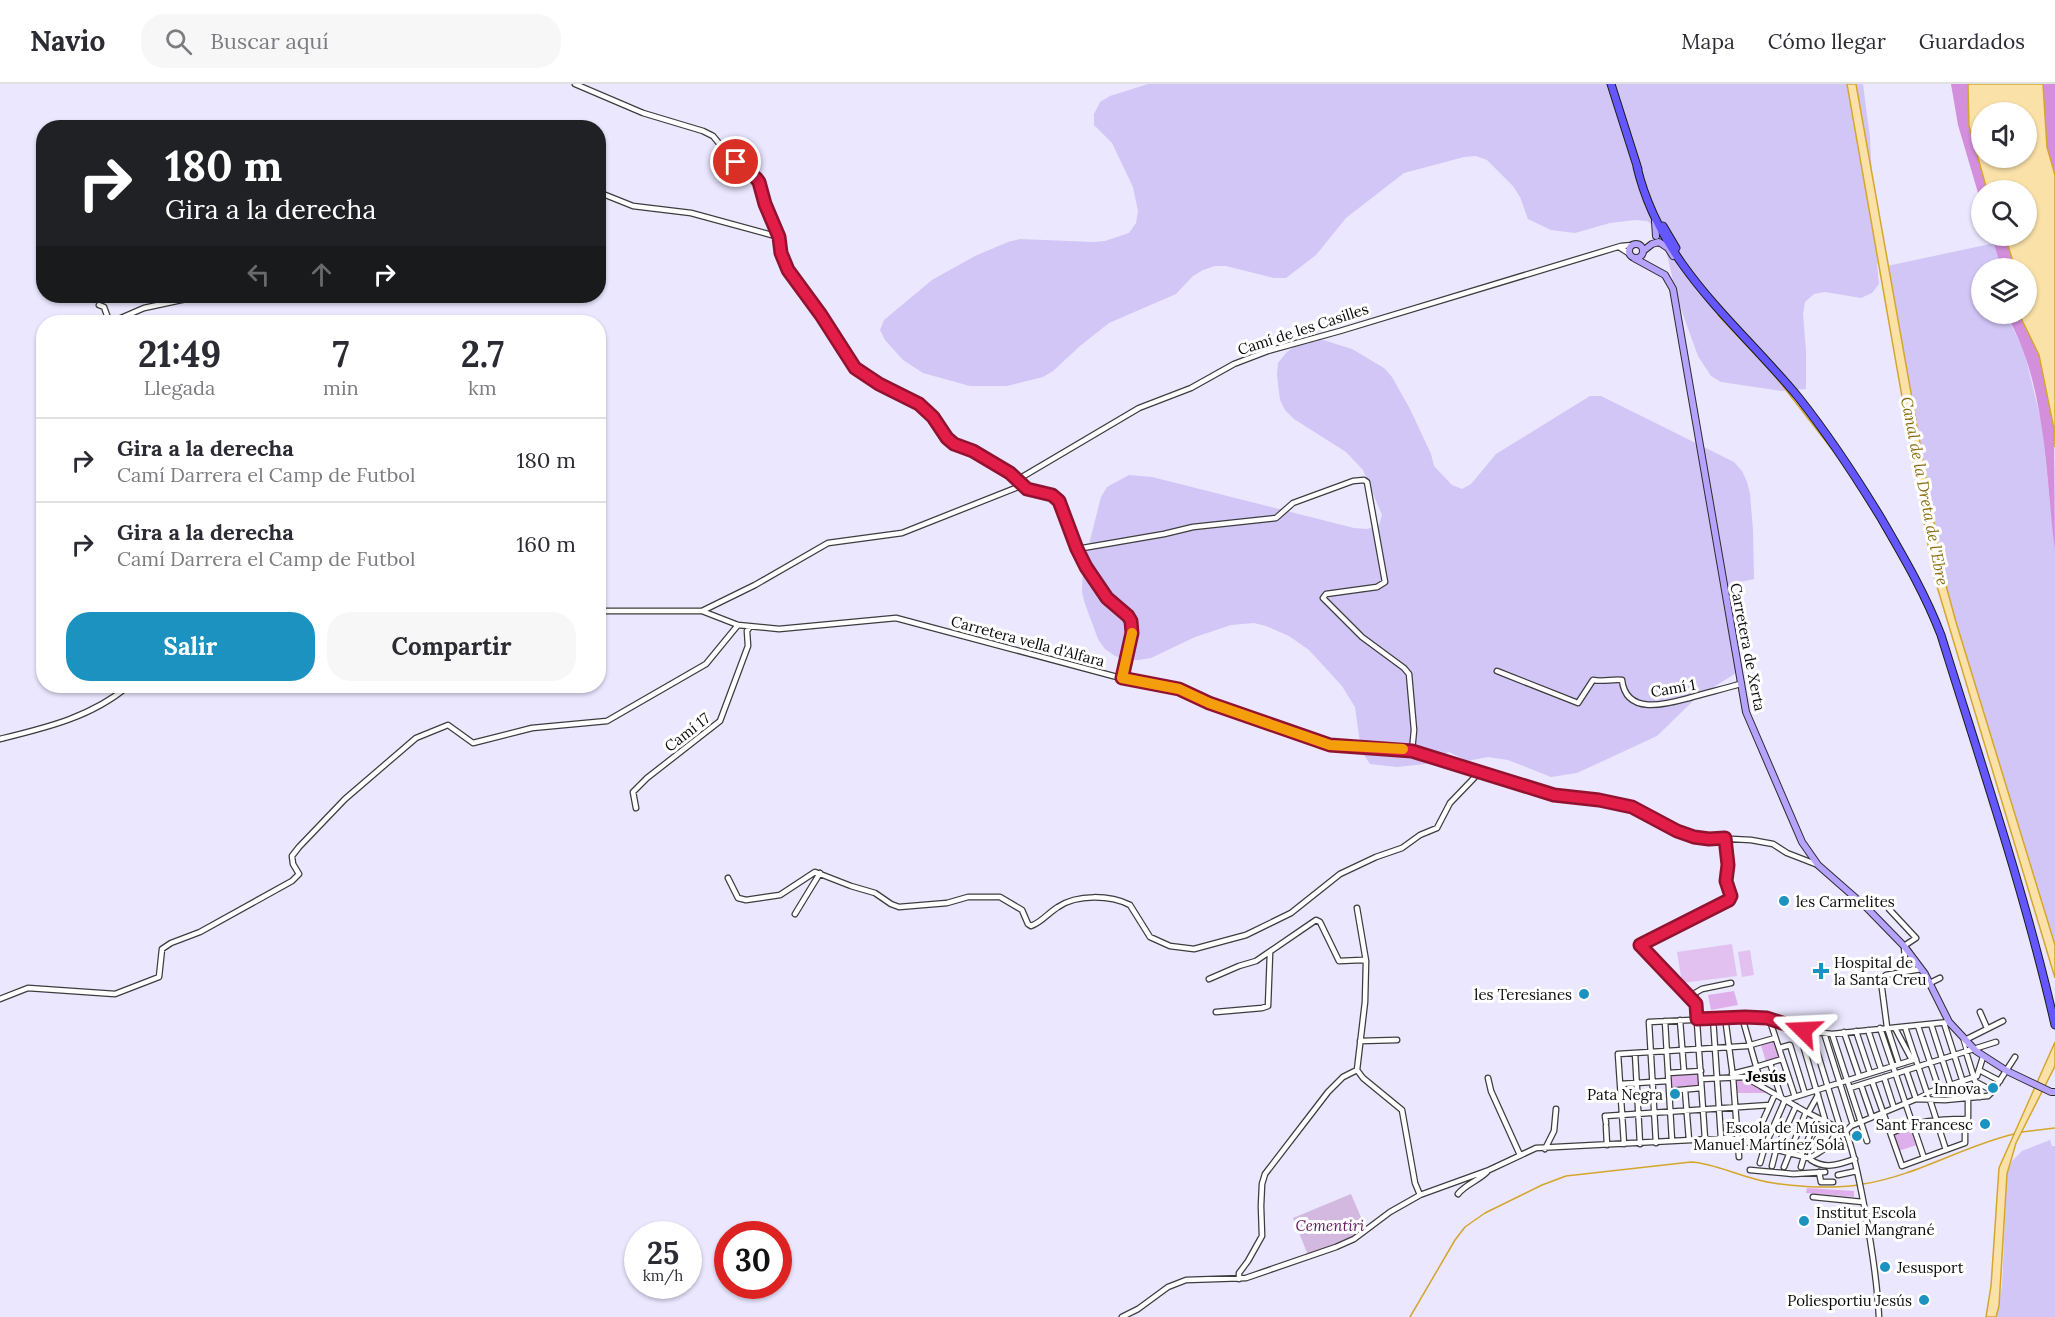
<!DOCTYPE html>
<html lang="es">
<meta charset="utf-8">
<style>
body{margin:0;font-family:Lora,serif;background:#f7f7f7;color:#2b2b33;height:100vh;display:flex;flex-direction:column;font-size:22px;white-space:nowrap}
*{box-sizing:border-box;margin:0}
p{font-size:20px;color:#7c7c81}
.icon{flex:none;width:33px;height:33px;fill:none;stroke:currentColor;stroke-width:2;stroke-linecap:round;stroke-linejoin:round}
.map{position:relative;flex:1;overflow:hidden}
.sheet{position:absolute;left:36px;top:231px;width:570px;height:378px;display:flex;flex-direction:column;background:#fff;border-radius:24px;box-shadow:0 2px 4px #0004}
.sheet>*{flex:none}
.hud{position:absolute;left:36px;top:36px;width:570px;height:183px;border-radius:24px;box-shadow:0 2px 4px #0004;background:#202124;color:#fff;overflow:hidden}
.controls{position:absolute;left:1971px;top:18px;display:grid;gap:12px}
.controls a{display:grid;place-items:center;width:66px;height:66px;border-radius:50%;background:#fff;box-shadow:0 2px 4px #0004;font-size:30px}
.speed{position:absolute;left:624px;top:1137px;display:flex;gap:12px;font-size:30px;font-weight:700;text-align:center}
.speed>*{display:grid;place-content:center;width:78px;height:78px;border-radius:50%;background:#fff;box-shadow:0 2px 4px #0004;line-height:1}
.speed small{font-size:15px;font-weight:400}
.speed .limit{border:9px solid #d22;background:#fff;color:#111}
.pin{position:absolute;display:grid;place-items:center;width:51px;height:51px;color:#fff;margin:-26px;border:3px solid #fff;border-radius:50%;box-shadow:0 2px 6px #0007}
.me{position:absolute;width:66px;margin:-33px;rotate:291deg;stroke-linejoin:round;filter:drop-shadow(0 0 4px #0008)}
.turn{display:flex;align-items:center;gap:21px;height:126px;padding:0 30px;font-size:27px}
.turn .icon{width:78px;height:78px;stroke-width:2.5}
.turn b{display:block;font-size:42px;line-height:51px}
.lanes{display:flex;align-items:center;height:57px;padding:0 30px;background:#0003;justify-content:center;gap:30px;direction:ltr}
.lanes .off{opacity:.35}
.eta{display:flex;justify-content:space-evenly;align-items:center;height:102px;text-align:center}
.eta b{font-size:36px;font-weight:700;line-height:42px}
.cta{display:flex;gap:12px;margin-top:auto;padding:12px 30px}
.cta a{flex:1;height:69px;border-radius:24px;background:#1c92c0;color:#fff;font-size:24px;font-weight:700;line-height:69px;text-align:center}
.cta a+a{background:#f7f7f7;color:#2b2b33}
ul{padding:0;list-style:none}
li{display:flex;align-items:center;gap:18px;height:84px;padding:0 30px;border-top:2px solid #e1e1e2}
li div{flex:1}
li b{display:block;font-size:22px}
li em{font-style:normal}
header{display:flex;align-items:center;gap:36px;box-sizing:border-box;height:84px;padding:0 30px;background:#fff;border-bottom:2px solid #e1e1e2}
header strong{font-size:28px}
nav{display:flex;gap:33px;margin-inline-start:auto;font-size:21px}
.search{width:420px;height:54px;background:#f7f7f7;display:flex;align-items:center;gap:15px;box-sizing:border-box;padding:0 21px;border-radius:24px;color:#7c7c81;font-size:22px}
.map>svg:first-child{display:block}
</style>
<header>
<strong>Navio</strong>
<div class="search"><svg class="icon" aria-label="search" viewBox="0 0 24 24"><circle cx="10" cy="10" r="6"/><path d="M15 15l6 6"/></svg>Buscar aquí</div>
<nav><a>Mapa</a><a>Cómo llegar</a><a>Guardados</a></nav>
</header>
<div class="map">
<svg width="2055" height="1233" viewBox="0 0 2055 1233">
<rect width="100%" height="100%" fill="#eae7ff"/>
<path fill="#d2c6f6" d="M1148,0H1863L1870,54L1873,115L1882,176L1877,180L1879,200L1872,209L1861,214L1825,208L1814,210L1805,218L1803,230L1806,267V305L1782,307L1721,298L1711,292L1698,272L1677,214L1666,166L1656,143L1647,137L1635,136L1610,139L1575,149L1551,146L1528,135L1520,113L1513,102L1487,76L1476,72L1464,73L1404,89L1346,134L1316,171L1286,194H1274L1226,182H1215L1203,186L1193,192L1176,210L1109,239L1080,262L1053,287L1043,293L1007,302H970L923,289L903,276L885,256L880,246L884,236L932,196L975,172L1008,158L1020,155L1093,158L1105,157L1129,149L1136,139L1138,127L1133,103L1112,59L1094,41V30L1100,18L1110,12Z
M1995,159L2001,184H1982V230H2006L2024,267L2042,340L2055,469V861L1956,538L1944,494L1887,182Z
M1317,254L1352,265L1384,284L1392,293L1410,325L1431,370L1434,382L1452,401L1462,405L1471,400L1496,370L1590,312H1601L1734,378L1742,387L1747,398L1750,410L1753,446L1754,495L1730,500L1741,586L1696,614L1657,652L1577,689L1551,693L1508,676L1488,673L1467,677L1449,668L1425,680L1397,683L1370,680L1364,671L1360,659L1355,623L1342,602L1309,566L1289,552L1266,542L1254,539L1231,541L1195,553L1151,574L1139,576H1127L1115,572L1105,565L1098,555L1085,520L1082,508L1083,484L1101,413L1107,403L1129,391L1152,393L1354,444L1367,445L1379,441L1382,431L1363,386L1346,368L1294,335L1285,326L1280,316L1277,291L1278,279L1286,269L1295,262Z
M2050,1056L2052,1062H2055V1233H1996L2002,1202L2007,1090L2012,1077L2022,1067Z"/>
<path fill="#dfafeb" d="M1734,907L1738,921L1711,926L1708,911Z
M1773,957L1779,974L1766,978L1761,961Z
M1698,989L1700,1002L1699,1003L1671,1005L1670,1003L1671,990Z
M1735,995H1746L1767,1009H1736Z
M1909,1044L1912,1045L1917,1061L1898,1067L1893,1052L1894,1049Z
M1807,1104L1854,1107V1113L1806,1109Z"/>
<path fill="#d38edc" d="M1951,0H1968L1969,42L1987,106H1982L1981,119L1958,41Z
M2043,0H2055V91L2047,63Z
M1992,152H2005L2015,184H2001Z
M2006,230H2019L2039,271L2054,345L2055,468C2045,389 2047,301 2006,230Z"/>
<path fill="#d3b8e0" d="M1351,1110L1366,1145L1348,1156L1308,1171L1293,1134Z"/>
<path fill="#e2c1f1" d="M1732,860L1737,892L1682,899L1677,868Z
M1750,866L1754,891L1742,893L1738,868Z"/>
<path fill="#fae1a8" stroke="#d5a62b" stroke-width="1.5" fill-rule="evenodd" d="M1847,0H1856L1944,494L1956,538L2055,861V894L1933,489Z
M1968,0H2043L2047,63L2055,91V363L2054,345L2039,271L2019,230H2026V184H2015L2005,152H2026V106H1987L1969,42ZM1982,28H2026V74H1982Z
M2055,958V982L2016,1059L2007,1090L1999,1222L1996,1233H1986L1991,1202L1999,1084Z"/>
<g fill="none" stroke-linecap="round" stroke-linejoin="round">
<path stroke="#d5a62b" stroke-width="1.5" d="M1718,231L1775,292L1838,373
M2022,1048L2055,1044
M1863,1100C1916,1092 1963,1062 2014,1050
M1410,1233L1455,1156L1465,1143L1485,1129L1542,1101L1566,1092L1691,1078C1712,1079 1734,1090 1755,1095C1782,1103 1830,1105 1858,1101"/>
<defs>
<path id="pedestrian" d="M1963,956L1972,965L1966,966Z
M1917,1014L1927,1009L1929,1015
M1809,1074L1811,1063L1826,1039"/>
<path id="minor" d="M575,0L643,29L703,47L713,52L731,74L756,94L765,120L777,147L781,169L788,186L821,231L855,284L879,300L919,320L933,333L947,354L954,360L973,367L1010,389L1027,405L1055,413L1086,483L1107,514L1131,537L1132,549L1122,594
M598,108L633,122L691,129L779,153
M1619,163L1630,170
M99,221L104,223L108,234L114,237L144,224L200,212
M1017,396L1139,324L1191,304L1234,280L1268,267L1340,247L1621,162L1633,161
M1077,465L1164,450L1193,443L1276,434L1293,419L1353,397L1364,396L1367,398L1385,498L1377,503L1326,510L1323,514L1362,553L1404,584L1409,590L1414,646L1412,667
M598,527H702L738,541L779,545L896,534L1117,593L1179,605L1209,619L1330,661L1412,667L1554,711L1599,716L1632,723L1677,747L1694,753L1751,756L1773,760L1787,769L1818,781
M702,527L755,501L828,459L902,449L1018,403L1020,400
M1497,587L1578,619L1593,596C1603,598 1612,595 1622,596C1626,632 1667,620 1689,614C1706,609 1723,605 1740,600
M0,655C45,644 92,633 128,602
M636,724L633,708L647,694L720,637L748,562L747,547L749,544
M728,794L738,814L746,816L780,811L815,788L851,802L875,809L891,820L899,823L947,819L968,813H1000L1022,826L1028,840L1031,842C1042,838 1048,829 1058,823C1077,810 1110,811 1130,821L1150,853L1170,862L1194,865L1246,851L1291,829L1340,790L1376,773L1402,764L1420,751L1437,744L1450,719L1475,693L1477,688
M1357,824L1366,877L1365,918L1357,986L1363,994L1402,1026L1415,1099L1420,1111
M1889,825L1916,854L1904,862L1906,887
M795,830L820,789
M1209,895L1239,882L1256,877L1316,836L1320,838L1339,877L1362,876L1366,877
M1930,899L1940,894
M0,915L28,904L115,910L159,893L162,865L171,859L200,848L292,797L299,790L293,780L292,772L299,763L345,715L416,654L448,641L473,659L532,644L607,637L706,580L738,541
M1696,920L1640,861L1729,816L1731,812L1726,797L1728,781L1725,754
M1216,928L1262,924L1268,922L1270,869
M1980,928L1987,944
M1725,933L1733,993L1739,1073
M1742,933L1762,1003
M1713,934L1721,1054
M1769,934L1795,1013
M1680,936L1684,988
M1665,937L1672,1057
M1931,940L1955,1015
M1918,942L1939,1005
M1905,943L1927,1009L1977,992L1983,973
M1798,944L1826,1039
M1880,944L1924,1074
M1895,944L1912,976
M1868,946L1881,985
M1856,947L1870,989
M1811,948L1841,1046
M1844,948L1859,992
M1824,949L1853,1041
M1832,950L1867,1057
M1965,956L2003,937
M1360,957L1397,956
M1779,964L1790,961L1805,1010
M1966,968L1980,1013
M1635,969L1640,1060
M1770,979L1781,1013
M1899,980L1887,943L1881,897L1886,891L1921,885
M1756,983L1782,975
M1906,986L1916,1015
M1979,986L2000,997
M1668,989L1701,987
M1732,990L1756,984
M1884,993L1894,1024
M1488,994L1491,1007L1520,1071
M1701,995L1745,993L1806,1028L1846,1048
M1872,997L1902,1082L1965,1059V1035L1968,1034V1014L1944,939
M1976,998L1993,1007
M1620,1000L1668,997
M1861,1001L1872,1033
M1850,1004L1996,958
M1685,1006L1689,1056
M1669,1007L1701,1004
M1930,1016L1946,1066
M1808,1029L1818,1011
M1606,1039L1605,1032L1770,1021
M1606,1042L1607,1061
M1846,1048C1855,1071 1859,1096 1864,1121C1871,1158 1877,1195 1879,1233
M1891,1049C1917,1037 1936,1035 1965,1035
M1705,1055L1695,909L1702,905L1731,899
M1656,1059L1649,938L1753,933L1776,936L1806,947L1832,950L1949,938
M1753,1059L1775,1010
M1624,1060L1618,970L1747,962L1775,954
M1545,1065L1554,1047L1556,1025
M1818,1069L1833,1042
M1801,1072L1817,1034
M1811,1076C1826,1086 1840,1080 1855,1075
M1760,1079L1765,1062L1785,1016L1916,975
M1772,1082L1776,1066L1796,1022
M1784,1083L1806,1028
M1801,1083L1804,1073
M1750,1086L1793,1090L1825,1088
M1819,1088L1821,1098H1833
M1838,1091L1857,1087
M1458,1110C1466,1100 1478,1097 1487,1088
M1813,1113L1863,1118
M1239,1195V1189L1248,1177L1262,1152L1261,1122L1262,1100L1265,1090L1328,1008L1343,993L1357,986
M1122,1233L1138,1225L1168,1203L1186,1196L1246,1194L1336,1163L1354,1155L1390,1128L1420,1111L1489,1086L1536,1064L1730,1054L1809,1074C1822,1068 1842,1052 1851,1042L1916,1015L1945,1016L1988,1012L1993,1007L2015,973"/>
<path id="secondary" d="M1655,138L1656,152
M1629 167a7 7 0 1 1 14 0a7 7 0 1 1-14 0Z
M1643,167L1652,160L1659,158L1668,164L1673,172
M1634,174L1665,191L1673,205L1746,628L1802,758L1818,781L1867,824L1904,862L1925,890L1949,938L1976,967L2007,987L2051,1008H2055"/>
<path id="primary" d="M1611,0L1638,85
M1637,83C1661,183 1737,239 1799,314C1829,352 1856,393 1881,434C1903,472 1925,509 1941,551C1981,680 2025,809 2055,941
M1663,142L1676,164"/>
</defs>
<use href="#pedestrian" stroke="#3d3d3d" stroke-width="5"/>
<use href="#minor" stroke="#3d3d3d" stroke-width="7"/>
<use href="#secondary" stroke="#2c2c2c" stroke-width="8"/>
<use href="#primary" stroke="#1b1b1b" stroke-width="9"/>
<use href="#pedestrian" stroke="#fff" stroke-width="3"/>
<use href="#minor" stroke="#fff" stroke-width="4.5"/>
<use href="#secondary" stroke="#b6a2ff" stroke-width="6"/>
<use href="#primary" stroke="#6557ff" stroke-width="7"/>
</g>
<g fill="none" stroke-linecap="round" stroke-linejoin="round">
<defs>
<path id="route" d="M736,78L756,94L759,98L765,120L779,153L781,169L788,186L821,231L855,284L879,300L919,320L933,333L947,354L954,360L973,367L1010,389L1027,405L1052,411L1059,417L1077,465L1086,483L1107,514L1128,532L1131,537L1132,549L1122,594L1179,605L1209,619L1330,661L1412,667L1554,711L1599,716L1632,723L1677,747L1694,753L1709,755L1725,754L1728,781L1726,797L1731,812L1729,816L1640,861L1696,920L1697,935L1745,933L1767,934L1803,946"/>
</defs>
<use href="#route" stroke="#92132f" stroke-width="15"/>
<use href="#route" stroke="#e11d48" stroke-width="10"/>
<path stroke="#f59e0b" stroke-width="10" d="M1132,549L1122,594L1179,605L1209,619L1330,661L1403,665"/>
</g>
<g fill="#1c92c0" stroke="#fff" stroke-width="2">
<circle cx="1784" cy="817" r="6"/>
<path d="M1818 878h6v6h6v6h-6v6h-6v-6h-6v-6h6z"/>
<circle cx="1584" cy="910" r="6"/>
<circle cx="1993" cy="1004" r="6"/>
<circle cx="1675" cy="1010" r="6"/>
<circle cx="1985" cy="1040" r="6"/>
<circle cx="1857" cy="1052" r="6"/>
<circle cx="1804" cy="1137" r="6"/>
<circle cx="1885" cy="1183" r="6"/>
<circle cx="1924" cy="1216" r="6"/>
</g>
<g text-anchor="middle" dominant-baseline="central" stroke-width="6" stroke-linejoin="round" paint-order="stroke">
<g font-size="15" fill="#0a0a0a" stroke="#fff">
<text transform="translate(1303 245) rotate(-18)">Camí de les Casilles</text>
<text transform="translate(1028 557) rotate(15)">Carretera vella d'Alfara</text>
<text transform="translate(1748 563) rotate(79)">Carretera de Xerta</text>
<text transform="translate(1673 604) rotate(-10)">Camí 1</text>
<text transform="translate(687 648) rotate(-38)">Camí 17</text>
</g>
<g font-size="15" fill="#0a0a0a" stroke="#fff" text-anchor="end">
<text x="1796" y="817" text-anchor="start">les Carmelites</text>
<text x="1834" y="878" text-anchor="start">Hospital de<tspan x="1834" dy="17">la Santa Creu</tspan></text>
<text x="1572" y="910">les Teresianes</text>
<text x="1981" y="1004">Innova</text>
<text x="1663" y="1010">Pata Negra</text>
<text x="1973" y="1040">Sant Francesc</text>
<text x="1845" y="1043">Escola de Música<tspan x="1845" dy="17">Manuel Martínez Solà</tspan></text>
<text x="1816" y="1128" text-anchor="start">Institut Escola<tspan x="1816" dy="17">Daniel Mangrané</tspan></text>
<text x="1897" y="1183" text-anchor="start">Jesusport</text>
<text x="1912" y="1216">Poliesportiu Jesús</text>
</g>
<g font-size="15" font-style="italic" fill="#64185b" stroke="#fff">
<text x="1330" y="1141">Cementiri</text>
</g>
<g font-size="16" font-style="italic" fill="#8b6e0e" stroke="#fff">
<text transform="translate(1925 407) rotate(79)">Canal de la Dreta de l'Ebre</text>
</g>
<g font-size="16" font-weight="bold" fill="#0a0a0a" stroke="#fff">
<text x="1766" y="992">Jesús</text>
</g>
</g>
</svg>
<div class="controls">
<a><svg class="icon" aria-label="sound" viewBox="0 0 24 24"><path d="M4 9h4l5-4v14l-5-4H4zM17 9q2 3 0 6"/></svg></a>
<a><svg class="icon" aria-label="search" viewBox="0 0 24 24"><circle cx="10" cy="10" r="6"/><path d="M15 15l6 6"/></svg></a>
<a><svg class="icon" aria-label="layers" viewBox="0 0 24 24"><path d="M12 4l9 5-9 5-9-5zM3 14l9 5 9-5"/></svg></a>
</div>
<div class="speed"><div>25<small>km/h</small></div><div class="limit">30</div></div>
<div class="pin" style="left:736px;top:78px;background:#d93025"><svg class="icon" aria-label="arrive" viewBox="0 0 24 24"><path d="M6 21V4h12l-3 4 3 4H6"/></svg></div>
<svg class="me" style="left:1803px;top:946px" viewBox="-20 -20 40 40"><path d="M0-17L14 15 0 8-14 15z" fill="#e11d48" stroke="#fff" stroke-width="4"/></svg>
<div class="hud">
<div class="turn"><svg class="icon" aria-label="right" viewBox="0 0 24 24"><path d="M7 20v-9h11M14 6l5 5-5 5"/></svg><div><b>180 m</b>Gira a la derecha</div></div>
<div class="lanes"><svg class="icon off" aria-label="left" viewBox="0 0 24 24"><path d="M17 20v-9H6M10 6l-5 5 5 5"/></svg><svg class="icon off" aria-label="ahead" viewBox="0 0 24 24"><path d="M12 20V5M6 11l6-6 6 6"/></svg><svg class="icon" aria-label="right" viewBox="0 0 24 24"><path d="M7 20v-9h11M14 6l5 5-5 5"/></svg></div>
</div>
<section class="sheet">
<div class="eta">
<div><b>21:49</b><p>Llegada</p></div>
<div><b>7</b><p>min</p></div>
<div><b>2.7</b><p>km</p></div>
</div>
<ul>
<li><svg class="icon" aria-label="right" viewBox="0 0 24 24"><path d="M7 20v-9h11M14 6l5 5-5 5"/></svg><div><b>Gira a la derecha</b><p>Camí Darrera el Camp de Futbol</p></div><em>180 m</em></li>
<li><svg class="icon" aria-label="right" viewBox="0 0 24 24"><path d="M7 20v-9h11M14 6l5 5-5 5"/></svg><div><b>Gira a la derecha</b><p>Camí Darrera el Camp de Futbol</p></div><em>160 m</em></li>
</ul>
<div class="cta"><a>Salir</a><a>Compartir</a></div>
</section>
</div>
